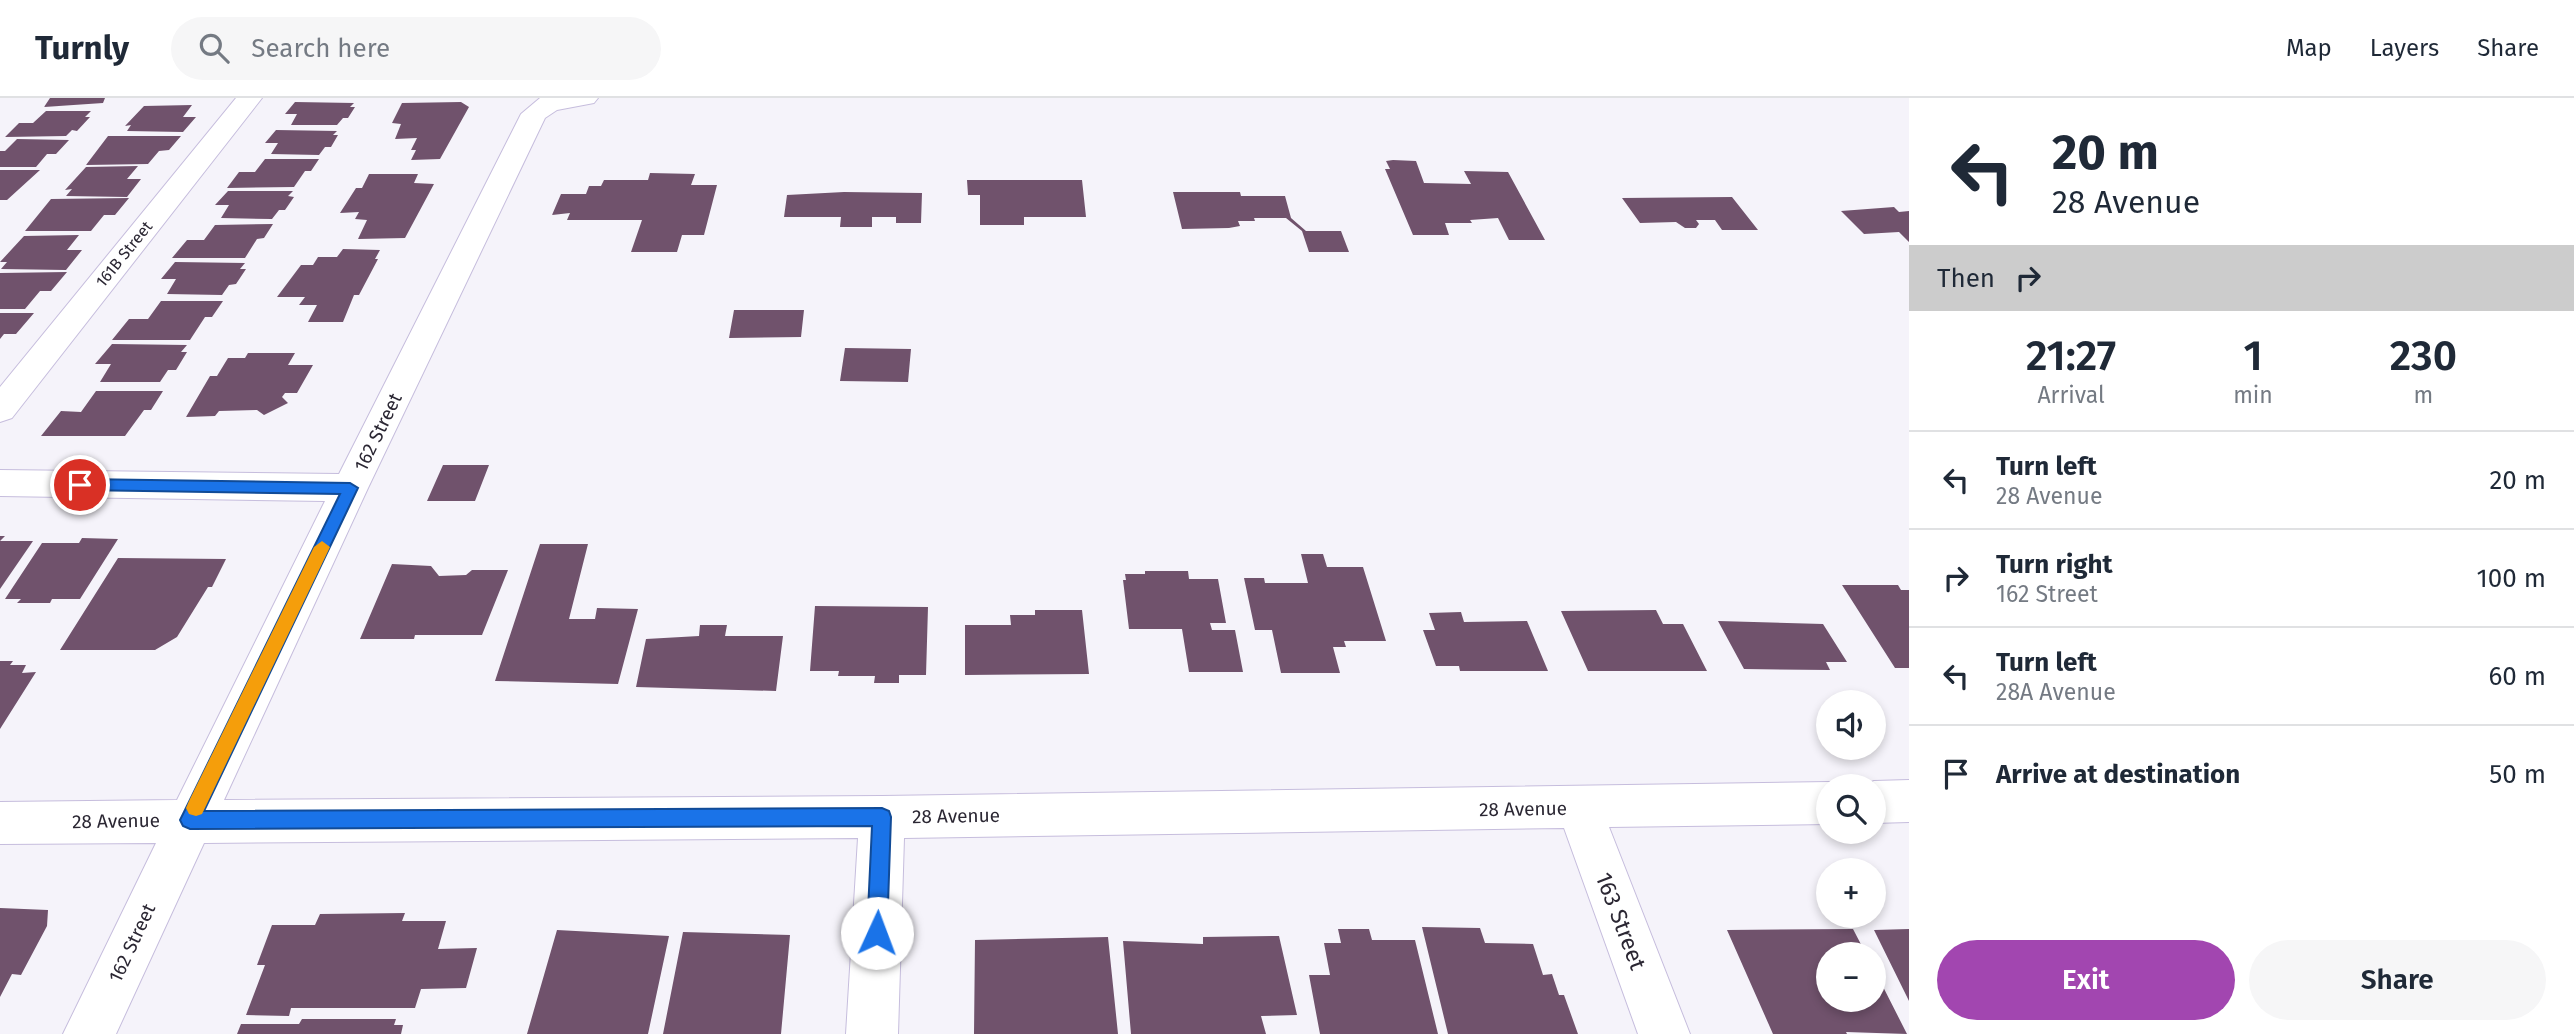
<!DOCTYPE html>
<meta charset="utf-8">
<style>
body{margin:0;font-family:"Fira Sans",sans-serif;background:#f6f6f7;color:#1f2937;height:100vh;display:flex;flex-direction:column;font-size:26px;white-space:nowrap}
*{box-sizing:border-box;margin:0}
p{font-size:23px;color:#747a83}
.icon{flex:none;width:38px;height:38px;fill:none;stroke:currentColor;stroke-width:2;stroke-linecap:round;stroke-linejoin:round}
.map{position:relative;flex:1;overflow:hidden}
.drawer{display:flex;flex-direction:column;background:#fff;width:665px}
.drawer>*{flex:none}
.guide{background:#fff;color:#1f2937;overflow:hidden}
.buttons{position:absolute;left:1816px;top:592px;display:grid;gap:14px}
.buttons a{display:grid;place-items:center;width:70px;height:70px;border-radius:50%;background:#fff;box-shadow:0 4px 10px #0003;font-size:35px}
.pin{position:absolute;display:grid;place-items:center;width:60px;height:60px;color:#fff;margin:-30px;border:4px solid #fff;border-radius:50%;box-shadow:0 2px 7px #0007}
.me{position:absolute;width:77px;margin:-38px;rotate:2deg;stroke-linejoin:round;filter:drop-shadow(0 0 5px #0008)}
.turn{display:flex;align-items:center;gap:24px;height:147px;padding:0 28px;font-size:32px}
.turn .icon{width:91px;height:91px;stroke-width:2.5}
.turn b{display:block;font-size:49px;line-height:60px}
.then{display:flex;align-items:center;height:66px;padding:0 28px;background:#0003;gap:14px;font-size:26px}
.eta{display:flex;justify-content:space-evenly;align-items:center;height:119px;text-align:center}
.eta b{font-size:42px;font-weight:600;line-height:49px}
.action{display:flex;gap:14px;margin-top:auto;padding:14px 28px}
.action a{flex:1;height:80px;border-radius:42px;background:#a246b0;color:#fff;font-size:28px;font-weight:600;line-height:80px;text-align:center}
.action a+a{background:#f6f6f7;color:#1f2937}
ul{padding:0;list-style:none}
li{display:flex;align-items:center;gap:21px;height:98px;padding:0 28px;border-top:2px solid #e0e1e3}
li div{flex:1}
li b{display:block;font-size:26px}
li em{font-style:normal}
header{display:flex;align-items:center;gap:42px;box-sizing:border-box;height:98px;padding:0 35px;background:#fff;border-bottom:2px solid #e0e1e3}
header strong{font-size:33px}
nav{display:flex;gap:38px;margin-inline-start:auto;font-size:24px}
.search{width:490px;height:63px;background:#f6f6f7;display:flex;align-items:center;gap:18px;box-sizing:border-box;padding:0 24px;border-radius:38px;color:#747a83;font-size:26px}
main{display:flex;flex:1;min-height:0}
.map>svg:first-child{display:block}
</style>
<header>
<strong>Turnly</strong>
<div class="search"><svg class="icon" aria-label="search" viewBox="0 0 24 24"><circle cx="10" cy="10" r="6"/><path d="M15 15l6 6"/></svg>Search here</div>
<nav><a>Map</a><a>Layers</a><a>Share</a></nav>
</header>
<main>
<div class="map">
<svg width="1909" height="936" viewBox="0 0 1909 936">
<rect width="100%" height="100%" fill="#f5f3fa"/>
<path fill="#70526c" d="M50,0H105L103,5L44,9Z
M295,4L354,5L350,9H355L348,20H343L337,27H291L297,16H285Z
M461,4L469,9L440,61L411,62L416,52H411L417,40L395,41L401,26L392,25L402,5Z
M192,7L183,19H196L183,34L127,33L131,27L125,28L144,8Z
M46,13H91L85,19H90L77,33L72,32L66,38L5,39L19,25H33Z
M276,32L337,33L333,37H338L331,49H325L319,57L271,56L278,45H265Z
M108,38H181L169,52L159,53L148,66L86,67Z
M17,41L69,42L56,56H47L36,69H0V53H5Z
M265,61H319L311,73H305L294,89L227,90L239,74H255Z
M1393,62L1416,63L1424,85L1471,86L1464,73L1508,74L1545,142H1509L1498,120L1470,122L1472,125H1445L1449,137H1413L1385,71H1390L1386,63Z
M138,68L127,81H141L127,99L66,98L72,91L65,92L86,69Z
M0,72H40L7,102H0Z
M650,75L695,76L691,87H717L704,137H682L677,154H631L642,122H567L570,115L552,117L561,96H586L589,88H601L604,82H648Z
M369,76H418L414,85L434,86L405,140L358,141L367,122L355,121L359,114L340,115L356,90H362Z
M967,82H1082L1086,119H1024V127H980V97H968Z
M228,93H293L288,98L294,99L285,112H279L272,121L221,120L229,107H215Z
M844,94L922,95L921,125H896V119H872V129H840L841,119H784L787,97Z
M1173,94H1240L1241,98H1285L1291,120L1306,133H1341L1349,154H1309L1302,133L1286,120H1254L1255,123H1238L1240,128L1229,130L1182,131Z
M1732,99L1758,132H1722L1715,122H1696L1699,126L1696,130H1685L1676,124L1640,125L1622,100Z
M129,100L115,117H104L91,133H25L51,101Z
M1894,109L1899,114L1909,113V144L1899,134L1864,136L1841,113Z
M273,126L264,140L257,141L245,160H172L187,142H204L215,127Z
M79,137L67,152H82L66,172L1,171L7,164H0L24,138Z
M343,151L380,152L375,161H378L359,197H354L343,224H308L317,207H299L305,199H277L301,167H313L318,159H337Z
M175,164L245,165L240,171H246L236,186L229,187L222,197L167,196L176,181H161Z
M67,174L51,193H40L25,211H0V175Z
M161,203H223L212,219H205L190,242H112L129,221H148Z
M734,212H804L801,239L729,240Z
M0,215H34L16,236H4L0,241Z
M112,246L187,247L181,254H187L176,272H168L160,284H100L111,266H95Z
M845,250L911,251L908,284L840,283Z
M248,255H295L288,267H313L297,295H285L282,299L288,305L264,317L257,312L219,313L215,318L186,319L210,278H217L228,260H245Z
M96,293H163L151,312H144L125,338H41L61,313L81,314Z
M443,367H489L475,403H427Z
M0,438H5L0,443H33L0,491Z
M82,440L118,441L80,501H52L50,505H17L21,501H5L42,445H79Z
M540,446H588L569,521H595L597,510L638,511L618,586L495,583Z
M1301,456H1323L1327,469H1363L1386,543H1344L1346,549H1333L1340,575H1281L1272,532H1255L1244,480H1264L1265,485H1308Z
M118,460L226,461L212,489H208L177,539L155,552H60Z
M392,466L431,468L439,478L466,477L472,472H508L482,537H415L414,541H360Z
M1145,473H1188L1189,481H1218L1226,525H1210L1212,532H1235L1243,574H1189L1182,531H1129L1123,482H1126L1125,476H1145Z
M1842,487H1898L1901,492H1909V570H1895Z
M815,508L928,509L926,577H899V585H874L875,578H838L839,573H810Z
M1035,512H1082L1089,576L965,577V527H1011L1010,517H1035Z
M1656,512L1663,526H1683L1707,573H1588L1561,513Z
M1461,514L1464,524L1527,523L1548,573H1460L1459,568H1436L1423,532H1435L1429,515Z
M1718,523L1823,526L1847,564H1826L1830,572L1744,571Z
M700,527H727L725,538H783L776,593L636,589L646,541L699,538Z
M0,563H13L10,567H26L22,575L36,574L0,631Z
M0,810L48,812L47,828L21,877L12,876L0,899Z
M405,815L402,823H446L438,851L477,850L466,890L421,891L415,910H291L289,918L246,917L265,867H257L272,827H315L320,816Z
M1422,829L1480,830L1485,845L1533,846L1543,877L1552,876L1559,897H1564L1578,936H1448Z
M1338,831H1369L1372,842H1415L1438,936H1320L1309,877H1330L1324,845H1341Z
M1853,831L1866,856H1829V901H1874V871L1907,936L1846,934L1847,936H1773L1727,832Z
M1909,831V903L1874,832Z
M557,832L669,838L648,936H527Z
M683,834L790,837L781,936H663Z
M1279,838L1297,917L1261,918L1266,936H1131L1123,843L1203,846V839Z
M1108,839L1118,936H974L975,842Z
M302,921H396L394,927H403L401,936H237L241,926H299Z"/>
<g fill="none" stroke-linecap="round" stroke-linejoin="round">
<defs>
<path id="minor" d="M236,0H262L12,320L0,324V289Z
M540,0H598L594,5L557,12L545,20L368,390L224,702L882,698L1829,684L1839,688H1829V726L1609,729L1690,936H1638L1564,730L904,740L898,936H846L858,740L204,745L116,936H63L156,745L0,746V704L177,702L325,403L0,398V372L339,376L521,16Z
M1909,682V724L1874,725V688H1862L1874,683Z"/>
</defs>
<use href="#minor" stroke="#c6bddd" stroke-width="2"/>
<use href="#minor" fill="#fff" fill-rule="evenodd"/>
</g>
<path fill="#1a73e8" stroke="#114b97" stroke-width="2" d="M80,381L350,385L358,390L204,713L882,710L889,713L891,719L887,835L884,842L877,845L870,842L867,835L872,728L190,731L183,728L180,722L183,716L340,396L80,392L73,387Z"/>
<path fill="#f59e0b" d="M322,443L330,449L202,716L196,718L189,716L186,710L189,703L314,449Z"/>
<g text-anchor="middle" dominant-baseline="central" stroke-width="7" stroke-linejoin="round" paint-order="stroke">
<g font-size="16" fill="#2b2733" stroke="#fff">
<text transform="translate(124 156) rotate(-51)">161B Street</text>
</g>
<g font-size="19" fill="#2b2733" stroke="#fff">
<text transform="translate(378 334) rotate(-64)">162 Street</text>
<text transform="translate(1523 711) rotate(-1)">28 Avenue</text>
<text transform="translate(956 718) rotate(-1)">28 Avenue</text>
<text transform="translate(116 723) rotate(-1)">28 Avenue</text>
<text transform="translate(132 845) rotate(-65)">162 Street</text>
</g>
<g font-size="23" fill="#2b2733" stroke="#fff">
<text transform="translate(1621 823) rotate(69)">163 Street</text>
</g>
</g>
</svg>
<div class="buttons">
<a><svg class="icon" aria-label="sound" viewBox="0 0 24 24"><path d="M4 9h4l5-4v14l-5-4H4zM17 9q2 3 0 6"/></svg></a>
<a><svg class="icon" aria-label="search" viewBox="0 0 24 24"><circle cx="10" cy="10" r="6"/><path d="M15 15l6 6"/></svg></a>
<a>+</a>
<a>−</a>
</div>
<div class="pin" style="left:80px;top:387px;background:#d93025"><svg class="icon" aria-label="arrive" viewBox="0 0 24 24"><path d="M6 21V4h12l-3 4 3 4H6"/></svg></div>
<svg class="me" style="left:877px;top:835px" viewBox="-20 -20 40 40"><circle r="19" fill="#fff"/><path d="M0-13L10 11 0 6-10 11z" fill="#1a73e8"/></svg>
</div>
<section class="drawer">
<div class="guide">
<div class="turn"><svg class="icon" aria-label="left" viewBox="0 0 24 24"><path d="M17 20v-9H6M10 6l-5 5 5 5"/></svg><div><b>20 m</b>28 Avenue</div></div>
<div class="then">Then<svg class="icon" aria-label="right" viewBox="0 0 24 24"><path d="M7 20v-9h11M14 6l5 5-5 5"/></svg></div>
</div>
<div class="eta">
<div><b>21:27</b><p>Arrival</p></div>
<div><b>1</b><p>min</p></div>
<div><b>230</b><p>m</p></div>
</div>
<ul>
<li><svg class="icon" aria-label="left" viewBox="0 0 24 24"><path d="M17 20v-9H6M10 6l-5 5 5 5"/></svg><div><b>Turn left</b><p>28 Avenue</p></div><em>20 m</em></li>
<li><svg class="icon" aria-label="right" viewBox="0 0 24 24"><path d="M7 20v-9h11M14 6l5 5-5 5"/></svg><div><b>Turn right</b><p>162 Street</p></div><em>100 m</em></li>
<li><svg class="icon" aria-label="left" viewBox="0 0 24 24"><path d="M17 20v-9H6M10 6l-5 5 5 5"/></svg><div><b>Turn left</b><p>28A Avenue</p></div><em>60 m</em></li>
<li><svg class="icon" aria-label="arrive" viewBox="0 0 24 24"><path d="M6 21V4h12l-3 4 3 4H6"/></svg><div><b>Arrive at destination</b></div><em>50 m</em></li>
</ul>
<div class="action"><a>Exit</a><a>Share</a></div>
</section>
</main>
